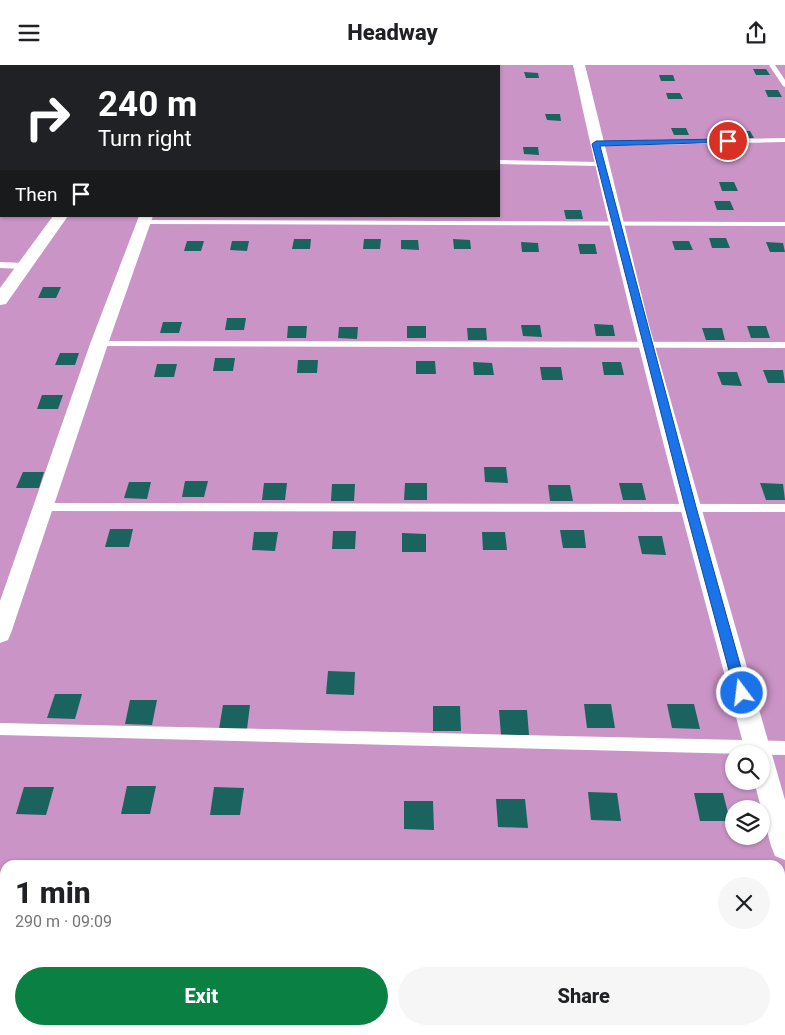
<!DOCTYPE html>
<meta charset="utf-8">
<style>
body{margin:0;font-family:Roboto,sans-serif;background:#f6f6f6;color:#202124;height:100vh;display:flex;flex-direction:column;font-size:19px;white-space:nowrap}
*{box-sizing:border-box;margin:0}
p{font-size:16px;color:#757577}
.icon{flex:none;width:28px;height:28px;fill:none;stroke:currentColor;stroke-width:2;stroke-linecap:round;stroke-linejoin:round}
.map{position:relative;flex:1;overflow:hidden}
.side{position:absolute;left:0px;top:795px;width:785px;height:175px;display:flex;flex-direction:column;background:#fff;border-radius:15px 15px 0 0;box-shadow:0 1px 4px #0004}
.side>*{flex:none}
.top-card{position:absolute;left:0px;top:0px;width:500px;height:152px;box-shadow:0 1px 4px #0004;background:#202124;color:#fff;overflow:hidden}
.controls{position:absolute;left:725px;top:680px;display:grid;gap:10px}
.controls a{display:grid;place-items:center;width:45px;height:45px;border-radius:50%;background:#fff;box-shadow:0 1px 4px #0004;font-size:25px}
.pin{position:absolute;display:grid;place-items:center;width:42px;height:42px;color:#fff;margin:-21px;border:2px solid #fff;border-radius:50%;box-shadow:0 1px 5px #0007}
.me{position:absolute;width:55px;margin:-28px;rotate:345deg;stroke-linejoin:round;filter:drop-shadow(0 0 4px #0008)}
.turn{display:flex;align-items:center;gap:18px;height:105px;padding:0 15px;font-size:22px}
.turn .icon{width:65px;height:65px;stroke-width:2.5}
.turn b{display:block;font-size:35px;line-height:42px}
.then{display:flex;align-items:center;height:48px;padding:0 15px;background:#0003;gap:10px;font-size:19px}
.round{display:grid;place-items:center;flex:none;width:52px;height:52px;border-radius:26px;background:#f6f6f6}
.overview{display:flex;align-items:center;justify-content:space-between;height:85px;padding:0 15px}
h1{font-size:30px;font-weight:800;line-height:38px}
.action{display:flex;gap:10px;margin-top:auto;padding:10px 15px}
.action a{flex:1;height:58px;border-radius:30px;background:#0b8043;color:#fff;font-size:20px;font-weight:800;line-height:58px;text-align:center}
.action a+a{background:#f6f6f6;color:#202124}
header{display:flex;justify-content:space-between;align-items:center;height:65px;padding:0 15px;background:#fff;font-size:22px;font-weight:800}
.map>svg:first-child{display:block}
</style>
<header><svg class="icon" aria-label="menu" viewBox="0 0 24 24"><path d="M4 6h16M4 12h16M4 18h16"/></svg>Headway<svg class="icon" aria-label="share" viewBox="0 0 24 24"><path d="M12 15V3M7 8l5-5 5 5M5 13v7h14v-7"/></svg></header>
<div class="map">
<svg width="785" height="970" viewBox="0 0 785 970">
<rect width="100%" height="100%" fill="#a6eaf5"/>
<path fill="#ca94c6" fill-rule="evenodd" d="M365,0H785V970H0V58L1,151H499V1H357ZM734,689H761V716H734ZM734,744H761V771H734ZM5,800H780V965H5Z"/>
<path fill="#1b635f" d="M753,4H766L770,10H756Z
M524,7L538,8L539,13H526Z
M659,10H673L675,16H661Z
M765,25H778L782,32H768Z
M666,28H680L683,34H668Z
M545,49H560L561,56L547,55Z
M671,63H686L689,70H674Z
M736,66H750L754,73H739Z
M523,82H538L539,90L524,89Z
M719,117H734L738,126H722Z
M714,136H730L734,145H717Z
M564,145H581L583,154H566Z
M709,173H726L730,183H712Z
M294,174H311L310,184H292Z
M364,174H381L380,184H363Z
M453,174L470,175L471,184H454Z
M401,175H418L419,185L401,184Z
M187,176H204L201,186H184Z
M232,176H249L247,186L230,185Z
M672,176H689L693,185H675Z
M521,177L538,178L539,187H522Z
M766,177L783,178L785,187H770Z
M578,179H595L597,189H580Z
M43,222H61L56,233H38Z
M227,253H246L244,265H225Z
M163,257H182L179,268H160Z
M594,259L613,260L615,271H596Z
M521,260H540L542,272L523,271Z
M288,261H307L306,273H287Z
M407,261H426V273H407Z
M747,261H766L770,273H751Z
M339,262H358L357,274L338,273Z
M467,263H486L487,275H468Z
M702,263H722L725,275H706Z
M60,288H79L75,300H55Z
M215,293H235L233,306H213Z
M298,295H318L317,308H297Z
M416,296H435L436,309H416Z
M473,297L492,298L494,310H474Z
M602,297H621L624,310H604Z
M157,299H177L174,312H154Z
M540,302H561L563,315H542Z
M763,305H783L785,318H768Z
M717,307H737L742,321L722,320Z
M42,330H63L58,344H37Z
M484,402H506L508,418L485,417Z
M23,407H44L39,423H16Z
M185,416H208L204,432H182Z
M129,417H151L147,434L124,433Z
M264,418H287L285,435H262Z
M405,418H427V435H404Z
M619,418H642L646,435H623Z
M760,418L783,419L785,435H766Z
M332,419H355L354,436H331Z
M548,420H570L573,436H550Z
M110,464H133L129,482H105Z
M560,465H584L586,483H563Z
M333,466H356L355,484H332Z
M254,467H278L275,486L252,485Z
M482,467H505L507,485H483Z
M402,468L426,469V487H402Z
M638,471H662L666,490L642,489Z
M328,606L355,607L354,630L326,629Z
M55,629H82L75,654L47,653Z
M130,635H157L152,660L125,659Z
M584,639H611L615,663H587Z
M667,639H694L700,664L672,663Z
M223,640H250L247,664H219Z
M433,641H460L461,666H433Z
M499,645H527L529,670H501Z
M127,721H156L150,749H121Z
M24,722H54L46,750L16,749Z
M214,722L244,723L240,750H210Z
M588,727L617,728L621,756L591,755Z
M694,728H723L730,756H700Z
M496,734H525L528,763L498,762Z
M404,736H433L434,765L404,764Z
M0,953H5L2,970H0Z
M79,965H113L112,970H78Z
M236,965H270V970H235Z
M614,965H649V970H615Z
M738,965H772L773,970H739Z"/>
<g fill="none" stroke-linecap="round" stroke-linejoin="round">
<path fill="#fff" fill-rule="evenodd" d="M769,0H775L785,15V22L783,21Z
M0,37H1V41H0Z
M785,73V77L596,81L592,79L596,77Z
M499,95L600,97L604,99L600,101L499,99Z
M0,99H1V103H0Z
M141,155L785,157V161L144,159L140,157Z
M0,197L25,198L29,201L25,204L0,203Z
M99,276L785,277V283L96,281L94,279Z
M42,438L785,439V447L42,446L37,442Z
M0,658L785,676V690L0,670Z"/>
<path fill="#fff" fill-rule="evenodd" d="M573,0H585L649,260L785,735V795L775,791L771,781L754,716H761V689H746C684,460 623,232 573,0Z
M53,151H68L6,239L0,240V223Z
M139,151H153L108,279L11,568L8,575L0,578V536L90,279Z"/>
</g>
<path fill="#1a73e8" stroke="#114b97" d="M728,74L732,76L731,77L600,81L696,442L748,628L746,632L742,634L737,632L735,628L685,442L592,79L596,76Z"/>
</svg>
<div class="controls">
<a><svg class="icon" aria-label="search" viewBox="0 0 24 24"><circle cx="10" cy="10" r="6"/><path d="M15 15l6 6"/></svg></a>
<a><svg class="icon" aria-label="layers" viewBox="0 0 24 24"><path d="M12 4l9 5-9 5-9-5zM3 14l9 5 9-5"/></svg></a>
</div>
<div class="pin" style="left:728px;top:76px;background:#d93025"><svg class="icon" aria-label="arrive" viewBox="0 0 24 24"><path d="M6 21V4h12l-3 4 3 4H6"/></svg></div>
<svg class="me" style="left:742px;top:628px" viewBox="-20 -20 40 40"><circle r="17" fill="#1a73e8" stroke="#fff" stroke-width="3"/><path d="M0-11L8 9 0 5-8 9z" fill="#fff"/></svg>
<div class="top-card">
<div class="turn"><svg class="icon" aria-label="right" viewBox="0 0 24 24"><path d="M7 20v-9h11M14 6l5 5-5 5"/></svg><div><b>240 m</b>Turn right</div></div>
<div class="then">Then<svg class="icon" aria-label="arrive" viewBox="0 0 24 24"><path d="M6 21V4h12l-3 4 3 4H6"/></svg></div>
</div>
<section class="side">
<div class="overview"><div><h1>1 min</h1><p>290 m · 09:09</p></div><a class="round"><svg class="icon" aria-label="close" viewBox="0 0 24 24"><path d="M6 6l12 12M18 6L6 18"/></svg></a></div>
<div class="action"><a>Exit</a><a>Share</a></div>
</section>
</div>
